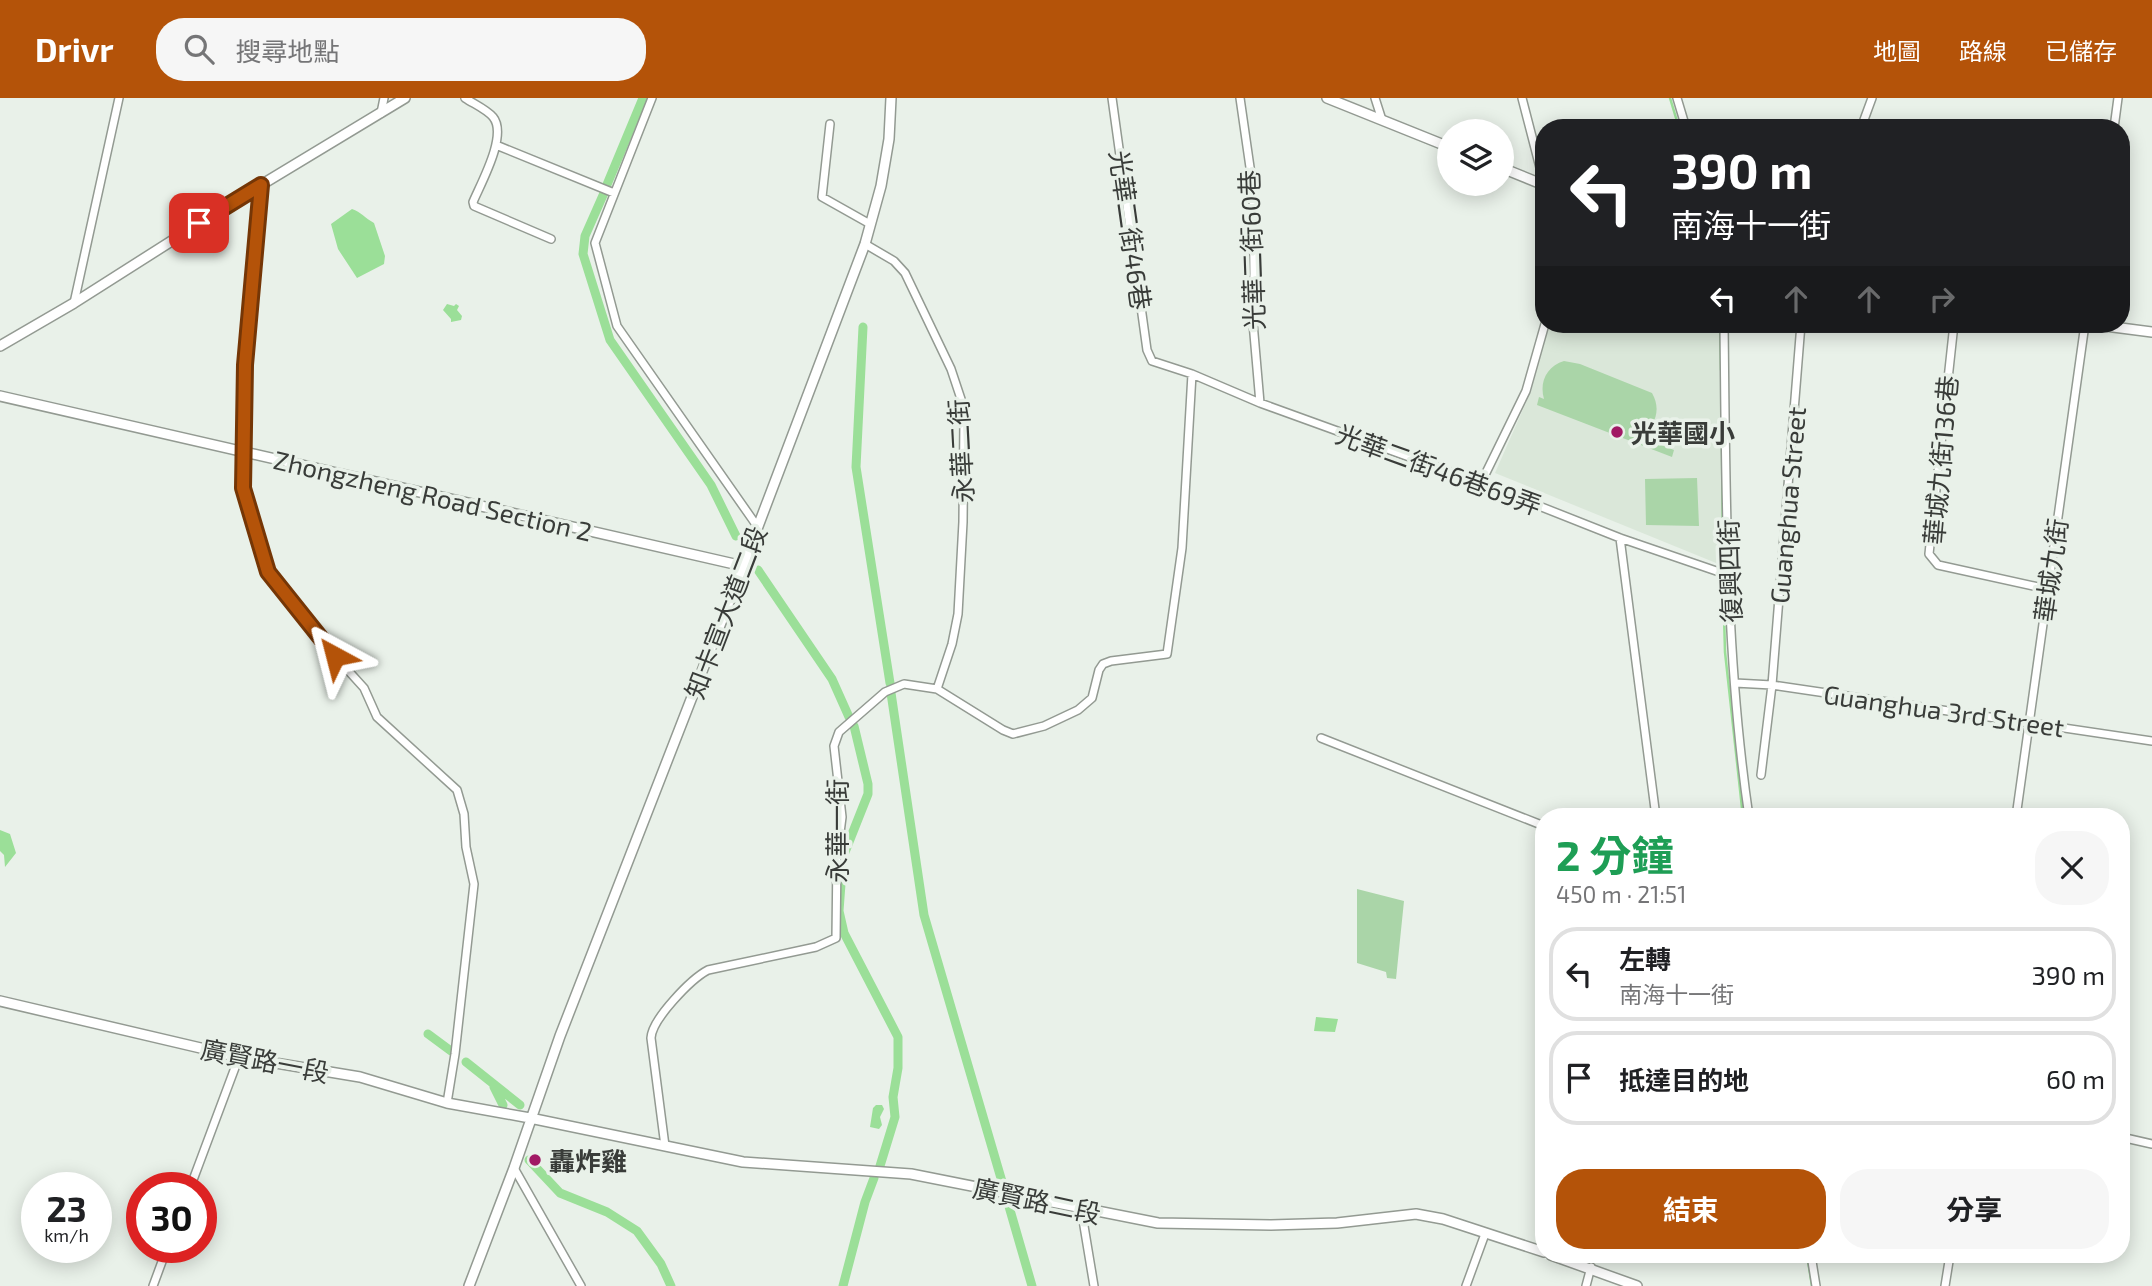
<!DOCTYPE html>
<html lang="zh-TW">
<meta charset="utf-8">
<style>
body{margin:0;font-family:"Exo 2","Noto Sans TC",sans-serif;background:#f6f6f6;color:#202124;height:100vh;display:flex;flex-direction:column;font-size:26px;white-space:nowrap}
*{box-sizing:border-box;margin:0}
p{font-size:23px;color:#757577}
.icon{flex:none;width:38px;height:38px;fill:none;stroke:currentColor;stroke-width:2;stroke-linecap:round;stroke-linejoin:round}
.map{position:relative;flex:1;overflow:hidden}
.panel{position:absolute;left:1535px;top:710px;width:595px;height:455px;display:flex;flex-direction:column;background:#fff;border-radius:28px;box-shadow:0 4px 18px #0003}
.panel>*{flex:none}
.guide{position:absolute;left:1535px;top:21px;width:595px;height:214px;border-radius:28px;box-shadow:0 4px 18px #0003;background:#202124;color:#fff;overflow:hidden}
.controls{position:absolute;left:1437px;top:21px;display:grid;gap:14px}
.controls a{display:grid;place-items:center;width:77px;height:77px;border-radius:50%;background:#fff;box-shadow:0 4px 18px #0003;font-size:35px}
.speed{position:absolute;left:21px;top:1074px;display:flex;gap:14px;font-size:35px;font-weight:700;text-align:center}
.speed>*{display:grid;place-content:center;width:91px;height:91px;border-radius:50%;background:#fff;box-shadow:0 4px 18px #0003;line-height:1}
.speed small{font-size:18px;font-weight:400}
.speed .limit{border:10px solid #d22;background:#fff;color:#111}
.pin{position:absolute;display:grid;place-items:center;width:60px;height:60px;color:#fff;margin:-30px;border-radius:14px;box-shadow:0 4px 10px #0006}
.me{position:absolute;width:77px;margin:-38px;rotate:322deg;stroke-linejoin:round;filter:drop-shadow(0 0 5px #0008)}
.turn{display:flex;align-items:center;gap:24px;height:147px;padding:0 21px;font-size:32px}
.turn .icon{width:91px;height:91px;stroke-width:2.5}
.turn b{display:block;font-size:49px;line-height:60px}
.lanes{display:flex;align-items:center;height:66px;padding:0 21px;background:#0003;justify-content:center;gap:35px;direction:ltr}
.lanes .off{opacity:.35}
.round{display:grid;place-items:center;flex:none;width:74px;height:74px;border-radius:28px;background:#f6f6f6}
.summary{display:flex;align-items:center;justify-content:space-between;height:119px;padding:0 21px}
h1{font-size:42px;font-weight:700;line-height:52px;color:#1e9e55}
.button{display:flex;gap:14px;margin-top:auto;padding:14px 21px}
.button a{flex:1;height:80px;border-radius:28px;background:#b45309;color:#fff;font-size:28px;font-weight:700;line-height:80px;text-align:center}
.button a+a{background:#f6f6f6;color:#202124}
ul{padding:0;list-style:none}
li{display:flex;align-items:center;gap:21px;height:94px;margin:0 14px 10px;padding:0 7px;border:4px solid #e0e0e0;border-radius:28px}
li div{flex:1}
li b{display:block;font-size:26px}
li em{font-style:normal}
header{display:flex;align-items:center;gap:42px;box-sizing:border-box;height:98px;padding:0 35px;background:#b45309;color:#fff}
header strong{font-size:33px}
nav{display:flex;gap:38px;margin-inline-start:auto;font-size:24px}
.search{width:490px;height:63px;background:#f6f6f6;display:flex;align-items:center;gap:18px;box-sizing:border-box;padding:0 24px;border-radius:28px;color:#757577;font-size:26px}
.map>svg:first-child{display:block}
</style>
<header>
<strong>Drivr</strong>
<div class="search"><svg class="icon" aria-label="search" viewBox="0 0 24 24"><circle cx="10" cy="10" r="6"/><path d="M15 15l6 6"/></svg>搜尋地點</div>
<nav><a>地圖</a><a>路線</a><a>已儲存</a></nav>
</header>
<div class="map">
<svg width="2152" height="1188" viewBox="0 0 2152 1188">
<rect width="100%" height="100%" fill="#e9f1e9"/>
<path fill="#dae7d9" d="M1548,226H1723L1721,467L1495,375L1531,293Z"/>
<path fill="#aad5a8" d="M1564,263L1580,266L1652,295C1662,313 1654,325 1644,340L1674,352L1672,359L1537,307L1539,299L1544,301C1539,284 1547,268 1564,263Z
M1697,380L1699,428L1646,427L1645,381Z
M1357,791L1404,803L1396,881L1387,880L1386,874L1357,865Z"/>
<path fill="#9bdf98" d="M352,111C361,114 365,120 374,125L385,158L384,166L357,180L338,151L331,126Z
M447,206L454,208L456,206L459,208L457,212L462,218L461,222L451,224V221L443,212Z
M0,732L10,736L16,755L5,769L4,757L0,753Z
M1316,919L1338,921L1335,934L1314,933Z
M876,1007H882L884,1011L880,1019L882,1027L879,1031L870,1029L873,1010Z"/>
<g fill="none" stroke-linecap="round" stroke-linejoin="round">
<path stroke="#9bdf98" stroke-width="2.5" d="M1670,0L1679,30
M1720,226L1721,272
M1722,348L1723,471
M1723,480L1725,554L1743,719
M1807,1157L1812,1188"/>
<path stroke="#9bdf98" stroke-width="9" d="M606,89L643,0
M604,95L585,138L583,156L610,242L711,387L736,438
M863,229L856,369L890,585
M758,472L832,581L849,619
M891,595L924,817L1003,1087
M854,628L868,686V696L843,759L839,813L844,835L898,939V970L893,999L895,1019L880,1068
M428,936L451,953
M466,964L520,1007
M494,989L503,1007
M529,1062L560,1095L607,1114L637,1133L661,1166L671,1188
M1008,1105L1032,1188
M843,1188L865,1104L874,1080"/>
<defs>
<path id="minor" d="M465,0C474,6 486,11 493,19C508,37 481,85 473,104L474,108L551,141
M652,0L595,145L617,228L757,428
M1112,0L1147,252L1152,263L1192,276L1260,305L1481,385L1620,440L1728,477
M1240,0L1253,90L1254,176L1252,213L1260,305
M1375,0L1382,22
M1522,0L1544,85
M1677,0L1686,30
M381,15L384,0
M830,26L822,99L870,126
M1861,30L1872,0
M2114,30L2118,0
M496,47L614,95
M261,87L245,267L243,390L268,474L335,558L364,590L377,619L457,692L464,716L466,749L474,786L455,956L447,1005
M865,146L894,163L905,175L951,271L961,301L964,321L963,424L958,516L952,546L937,591
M74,205L119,0
M1724,226C1726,390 1725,556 1749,719
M1954,226L1929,456L1938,467L2047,491
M1481,385L1526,293L1545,226
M1620,440L1656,719
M1735,585L1772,587L2152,643
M1321,640L1544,728
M1761,677L1772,587L1801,226
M2016,719L2085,226
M2121,1039L2152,1046
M665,1048L651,940C652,921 691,881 708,872L816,849L836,840L837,758L842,719L834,648L839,634L885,594L904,586L937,591L1003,632L1013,636L1044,628L1078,612L1092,600L1099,572L1103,566L1111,563L1167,556L1182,450L1192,276
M514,1070L581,1188
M190,1090L239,959
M1081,1110L1094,1188
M1811,1157L1816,1188
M153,1188L167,1150
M1466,1188L1485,1136
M1586,1188L1591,1169
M1945,1188L1950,1157"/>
<path id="tertiary" d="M1327,0L1449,49
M1502,70L1544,87
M2090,226L2152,234
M0,248L74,205L236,102L405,0
M0,298L743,468
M0,903L239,959L360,979L447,1005L530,1020L743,1064L911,1076L1158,1125L1271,1127L1337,1125L1416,1116L1443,1121L1544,1154
M1551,1157L1637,1188
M469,1188L514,1070L560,938L743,468L865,146L881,88L889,41L891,0"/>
</defs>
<use href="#minor" stroke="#939a92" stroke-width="10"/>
<use href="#tertiary" stroke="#939a92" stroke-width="12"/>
<use href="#minor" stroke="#fff" stroke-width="7"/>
<use href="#tertiary" stroke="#fff" stroke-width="9"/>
</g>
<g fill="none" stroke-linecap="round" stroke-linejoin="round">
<defs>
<path id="route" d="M199,125L261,87L245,267L243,390L268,474L335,558"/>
</defs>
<use href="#route" stroke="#753606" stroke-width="18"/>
<use href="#route" stroke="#b45309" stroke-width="12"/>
</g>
<g fill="#a11964" stroke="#e9f1e9" stroke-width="2.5">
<circle cx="1617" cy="334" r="7"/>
<circle cx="535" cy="1062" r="7"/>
</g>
<g text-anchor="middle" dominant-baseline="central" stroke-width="7" stroke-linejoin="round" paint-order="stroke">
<g font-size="26" fill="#393c39" stroke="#e9f1e9">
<text transform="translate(1131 132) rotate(82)">光華二街46巷</text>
<text transform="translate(1251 152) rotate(-92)">光華二街60巷</text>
<text transform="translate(960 353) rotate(-93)">永華二街</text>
<text transform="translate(1940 362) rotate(-85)">華城九街136巷</text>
<text transform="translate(1439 371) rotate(20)">光華二街46巷69弄</text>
<text transform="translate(433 397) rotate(13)">Zhongzheng Road Section 2</text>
<text transform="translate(1787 407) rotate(-85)">Guanghua Street</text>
<text transform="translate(2050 472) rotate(-82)">華城九街</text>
<text transform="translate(1729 473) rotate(-92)">復興四街</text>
<text transform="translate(725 514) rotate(-69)">知卡宣大道二段</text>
<text transform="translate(1944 612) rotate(8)">Guanghua 3rd Street</text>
<text transform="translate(836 733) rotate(-90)">永華一街</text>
<text transform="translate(265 962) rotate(11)">廣賢路一段</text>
<text transform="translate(1037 1102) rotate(12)">廣賢路二段</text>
</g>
<g font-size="26" font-weight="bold" fill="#393c39" stroke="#e9f1e9" text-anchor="start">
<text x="1631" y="334">光華國小</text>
<text x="549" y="1062">轟炸雞</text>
</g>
</g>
</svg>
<div class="controls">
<a><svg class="icon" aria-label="layers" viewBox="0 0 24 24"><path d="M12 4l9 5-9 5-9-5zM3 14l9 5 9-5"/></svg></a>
</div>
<div class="speed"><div>23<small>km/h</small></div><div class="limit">30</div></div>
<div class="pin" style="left:199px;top:125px;background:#d93025"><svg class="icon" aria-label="arrive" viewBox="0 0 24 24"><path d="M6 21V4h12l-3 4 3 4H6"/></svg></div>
<svg class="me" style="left:335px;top:558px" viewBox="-20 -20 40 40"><path d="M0-17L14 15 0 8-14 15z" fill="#b45309" stroke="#fff" stroke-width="4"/></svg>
<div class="guide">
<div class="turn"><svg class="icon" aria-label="left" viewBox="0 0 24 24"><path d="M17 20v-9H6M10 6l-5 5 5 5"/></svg><div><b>390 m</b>南海十一街</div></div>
<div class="lanes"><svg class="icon" aria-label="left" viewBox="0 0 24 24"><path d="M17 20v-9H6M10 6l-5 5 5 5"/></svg><svg class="icon off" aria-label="ahead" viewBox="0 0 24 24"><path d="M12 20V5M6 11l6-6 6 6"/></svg><svg class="icon off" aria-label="ahead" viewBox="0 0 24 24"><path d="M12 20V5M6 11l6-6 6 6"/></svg><svg class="icon off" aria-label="right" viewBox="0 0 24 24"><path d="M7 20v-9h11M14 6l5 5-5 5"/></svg></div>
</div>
<section class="panel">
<div class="summary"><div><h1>2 分鐘</h1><p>450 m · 21:51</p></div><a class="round"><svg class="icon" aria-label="close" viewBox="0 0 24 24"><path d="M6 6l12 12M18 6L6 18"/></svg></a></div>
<ul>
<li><svg class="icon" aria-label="left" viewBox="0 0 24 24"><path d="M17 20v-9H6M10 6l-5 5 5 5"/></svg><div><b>左轉</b><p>南海十一街</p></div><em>390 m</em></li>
<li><svg class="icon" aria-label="arrive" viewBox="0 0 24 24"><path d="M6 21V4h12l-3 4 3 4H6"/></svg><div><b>抵達目的地</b></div><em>60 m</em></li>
</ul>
<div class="button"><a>結束</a><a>分享</a></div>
</section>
</div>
